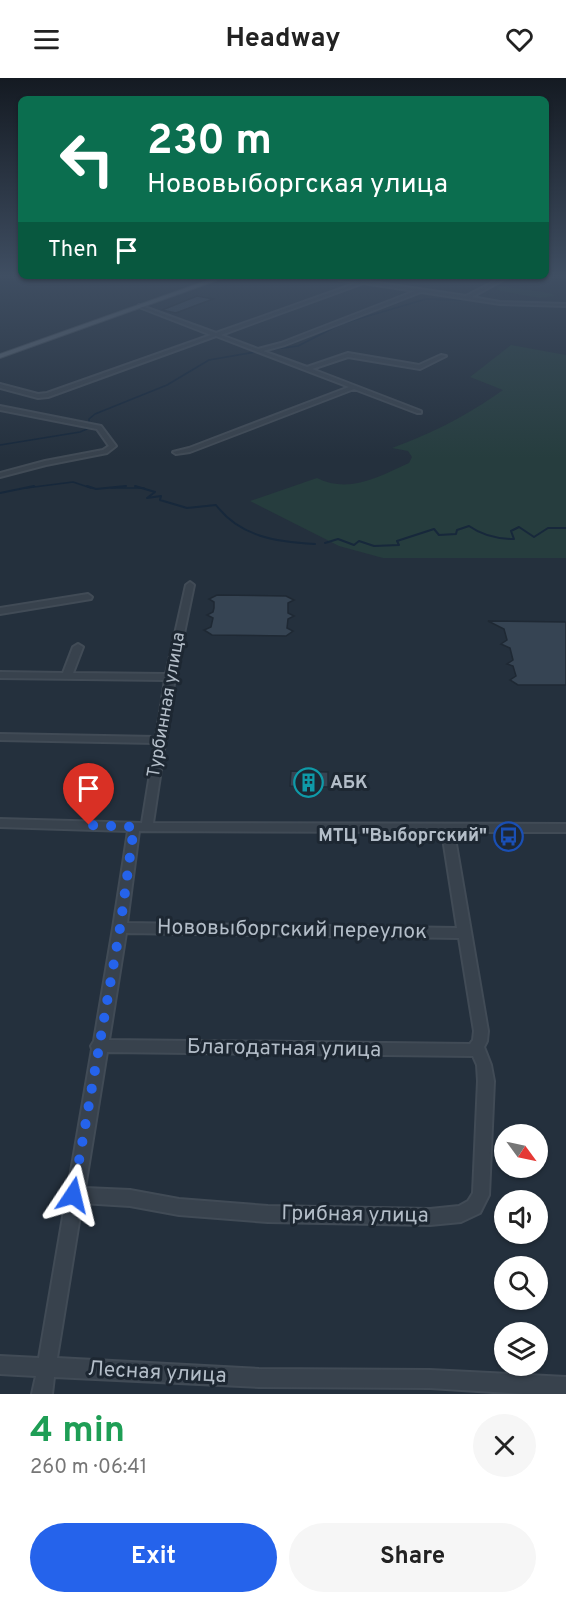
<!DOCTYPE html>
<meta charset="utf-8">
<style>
body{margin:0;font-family:Overpass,sans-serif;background:#f6f6f6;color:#222;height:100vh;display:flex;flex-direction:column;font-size:22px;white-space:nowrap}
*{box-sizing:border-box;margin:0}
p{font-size:20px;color:#767676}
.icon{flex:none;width:33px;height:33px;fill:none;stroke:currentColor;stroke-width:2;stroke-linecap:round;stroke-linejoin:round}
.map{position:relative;height:1316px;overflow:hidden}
.details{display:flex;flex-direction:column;background:#fff;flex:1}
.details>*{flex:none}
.hud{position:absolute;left:18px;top:18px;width:531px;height:183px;border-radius:9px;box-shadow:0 2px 4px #0004;background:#0b6e4f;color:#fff;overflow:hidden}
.needle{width:39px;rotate:123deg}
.fabs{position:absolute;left:494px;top:1046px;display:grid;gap:12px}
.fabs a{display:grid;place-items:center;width:54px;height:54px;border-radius:50%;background:#fff;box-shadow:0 2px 4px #0004;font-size:30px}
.pin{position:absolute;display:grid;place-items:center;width:51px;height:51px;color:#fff;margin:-62px -26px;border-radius:50% 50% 50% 0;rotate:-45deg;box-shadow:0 0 6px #0007}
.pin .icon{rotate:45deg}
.me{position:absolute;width:66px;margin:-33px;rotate:10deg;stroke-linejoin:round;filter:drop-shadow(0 0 4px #0008)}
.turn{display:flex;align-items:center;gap:21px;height:126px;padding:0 30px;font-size:27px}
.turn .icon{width:78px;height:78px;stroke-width:2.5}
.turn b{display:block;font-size:42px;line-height:51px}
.then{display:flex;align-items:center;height:57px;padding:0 30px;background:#0003;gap:12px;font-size:22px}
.round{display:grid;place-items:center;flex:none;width:63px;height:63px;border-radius:32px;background:#f6f6f6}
.head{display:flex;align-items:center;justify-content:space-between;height:102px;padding:0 30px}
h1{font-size:36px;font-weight:700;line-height:45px;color:#1e9e55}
.button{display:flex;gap:12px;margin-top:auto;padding:12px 30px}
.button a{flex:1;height:69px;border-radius:36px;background:#2563eb;color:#fff;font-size:24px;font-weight:700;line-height:69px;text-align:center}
.button a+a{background:#f6f6f6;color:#222}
header{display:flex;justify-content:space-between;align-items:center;height:78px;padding:0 30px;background:#fff;font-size:27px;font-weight:700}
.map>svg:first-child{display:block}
</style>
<header><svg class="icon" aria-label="menu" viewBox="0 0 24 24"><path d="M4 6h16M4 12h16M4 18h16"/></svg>Headway<svg class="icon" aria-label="heart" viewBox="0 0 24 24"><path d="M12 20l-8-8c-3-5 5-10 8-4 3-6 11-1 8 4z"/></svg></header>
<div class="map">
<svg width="566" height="1316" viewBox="0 0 566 1316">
<rect width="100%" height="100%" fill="#24303d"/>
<path fill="#263d3e" d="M499,208L550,215L555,218L540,220L496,212Z
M511,267L566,277V480H383L339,468L250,423L317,400C349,416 378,399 409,385L412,379L408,373L392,370C435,354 466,338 503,312L470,299Z"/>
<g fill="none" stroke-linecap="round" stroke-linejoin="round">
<path stroke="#17283b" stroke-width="1.5" d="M267,272L298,268L341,246L426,221L461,222
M0,367L80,354L89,350V341L95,336L167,307L209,282L261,273
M26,410L73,404L91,410
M111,410H144"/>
<path stroke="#17283b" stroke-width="2" d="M87,408L96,411L126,408
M135,408L155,414L147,420L161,418L160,422L187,430L216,427C240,459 277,464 315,466
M0,415L34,408
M325,465L338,461L354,467L359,463L374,468L399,467L397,463L434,451L439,457L456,456L457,452L469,448C483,458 497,461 514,461L511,453L519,449L534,459L548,450H566"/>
</g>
<path fill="#364453" stroke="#1f2934" stroke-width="1.5" d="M197,218L213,221L176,235L162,232Z
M217,517L286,518L294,522L288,525V535L294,538L288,541L287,550L293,553L286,558L212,557L204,552L211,549L213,540L207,537L213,534L214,530V524L209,521Z
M488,543L566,544V607H518L510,602L516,598L513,588L507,586L513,582L510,570L501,566L507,562L504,551Z
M291,693L328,694V709L290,708Z"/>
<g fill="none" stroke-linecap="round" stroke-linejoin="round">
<defs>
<path id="minor" d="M321,198H332L466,218L505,198H510L472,219L500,224L566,226V228L500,226L421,214L285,267L263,273L307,289L348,275L419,287L441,277L446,278L420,291L348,279L312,291L421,333V335H417L354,311L190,374L176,376L173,374L189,370L349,309L216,258L48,319L38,320L0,310V306L38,316L47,315L211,257L139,229V227L216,255L357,205ZM363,205L415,213L281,265L258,271L221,257Z
M0,328L101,348L116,368L107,375L46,387L0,399V395L45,383L103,372L109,368L97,351L0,332Z
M190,504L194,507L175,599L153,745L566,746V754H454L488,953L487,963L484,969L491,987L494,1003L489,1117L480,1135L461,1144L430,1147L268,1144L179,1137L130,1128L82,1125L57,1280L259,1291L430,1292L566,1299V1316H524L430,1310L259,1309L54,1299L52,1316H32L36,1298L0,1296V1278L39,1280L66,1121L65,1117L68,1111L92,971L91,968L94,963L113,850L128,753L0,749V741L142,745L155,665L0,662V656L156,659L165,602L0,600V594L63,595L73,569L78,566L83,569L73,595L166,596L186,507ZM139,753L442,754L457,850L127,845ZM126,855L459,860L474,953L473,962L470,966L109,962ZM107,974L473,978L477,987L478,1003L473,1115L468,1123L459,1128L430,1131L268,1128L179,1121L130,1112L85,1110Z
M88,516L92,519L91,521L0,536V530Z"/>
<path id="major" d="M220,198H229L0,280V276Z"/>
</defs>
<use href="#minor" stroke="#414b56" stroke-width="4"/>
<use href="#major" stroke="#414b56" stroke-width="2"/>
<use href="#minor" fill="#38424d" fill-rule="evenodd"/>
<use href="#major" fill="#56616d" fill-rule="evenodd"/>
</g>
<linearGradient id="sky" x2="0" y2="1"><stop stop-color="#141a22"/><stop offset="0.52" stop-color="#3f4e62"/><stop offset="1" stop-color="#3f4e62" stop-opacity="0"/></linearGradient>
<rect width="566" height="380" fill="url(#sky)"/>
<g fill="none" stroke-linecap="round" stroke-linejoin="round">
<path stroke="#2563eb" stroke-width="10" stroke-dasharray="0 18" d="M73,1117L120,850L134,749L89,747"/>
</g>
<defs>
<symbol id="building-ring" viewBox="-11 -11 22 22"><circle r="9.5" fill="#1d2732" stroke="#0f9aa8" stroke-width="1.5"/><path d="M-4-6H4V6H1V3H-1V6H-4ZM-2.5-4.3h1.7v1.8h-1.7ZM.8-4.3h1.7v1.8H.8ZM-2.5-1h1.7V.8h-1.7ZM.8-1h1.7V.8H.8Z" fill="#0f9aa8"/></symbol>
<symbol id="bus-ring" viewBox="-11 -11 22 22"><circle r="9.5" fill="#1d2732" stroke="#1a4fb4" stroke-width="1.5"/><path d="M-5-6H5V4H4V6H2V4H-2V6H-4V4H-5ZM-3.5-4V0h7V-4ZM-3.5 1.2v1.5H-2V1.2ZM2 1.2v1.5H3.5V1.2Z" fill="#1a4fb4"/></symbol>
</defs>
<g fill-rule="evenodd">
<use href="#building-ring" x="292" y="688" width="33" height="33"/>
<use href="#bus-ring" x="492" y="742" width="33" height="33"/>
</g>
<g text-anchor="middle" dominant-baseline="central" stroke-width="6" stroke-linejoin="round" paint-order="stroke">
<g font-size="18" fill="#b3bdc8" stroke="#1d2732">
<text transform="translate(167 627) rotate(-80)">Турбинная улица</text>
</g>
<g font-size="18" font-weight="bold" fill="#b3bdc8" stroke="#1d2732" text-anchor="start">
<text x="330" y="705">АБК</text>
<text x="487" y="758" text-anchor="end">МТЦ "Выборгский"</text>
</g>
<g font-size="21" fill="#b3bdc8" stroke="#1d2732">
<text transform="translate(292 852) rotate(1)">Нововыборгский переулок</text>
<text transform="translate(284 971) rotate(1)">Благодатная улица</text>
<text transform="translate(355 1137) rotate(1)">Грибная улица</text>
<text transform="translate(157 1295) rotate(3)">Лесная улица</text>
</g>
</g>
</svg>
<div class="fabs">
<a><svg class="needle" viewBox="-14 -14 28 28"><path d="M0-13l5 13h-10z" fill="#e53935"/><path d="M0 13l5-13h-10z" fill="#767676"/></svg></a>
<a><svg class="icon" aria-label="sound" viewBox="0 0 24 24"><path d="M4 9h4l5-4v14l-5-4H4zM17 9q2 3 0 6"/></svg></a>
<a><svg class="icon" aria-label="search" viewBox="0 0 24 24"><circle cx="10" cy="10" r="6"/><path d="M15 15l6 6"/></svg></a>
<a><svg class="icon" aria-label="layers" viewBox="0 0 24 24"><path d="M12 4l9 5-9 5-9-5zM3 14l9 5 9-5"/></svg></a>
</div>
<div class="pin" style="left:89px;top:747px;background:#d93025"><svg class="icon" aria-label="arrive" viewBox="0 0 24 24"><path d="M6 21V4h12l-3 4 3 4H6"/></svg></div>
<svg class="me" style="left:73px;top:1117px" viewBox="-20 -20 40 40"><path d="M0-17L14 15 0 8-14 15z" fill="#2563eb" stroke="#fff" stroke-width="4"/></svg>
<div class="hud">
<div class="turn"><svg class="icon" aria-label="left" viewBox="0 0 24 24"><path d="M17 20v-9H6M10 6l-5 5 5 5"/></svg><div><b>230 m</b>Нововыборгская улица</div></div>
<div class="then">Then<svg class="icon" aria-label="arrive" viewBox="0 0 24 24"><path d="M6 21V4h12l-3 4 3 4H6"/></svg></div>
</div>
</div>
<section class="details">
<div class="head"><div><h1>4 min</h1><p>260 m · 06:41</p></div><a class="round"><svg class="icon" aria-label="close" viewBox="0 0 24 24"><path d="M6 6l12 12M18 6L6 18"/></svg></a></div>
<div class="button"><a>Exit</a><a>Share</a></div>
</section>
